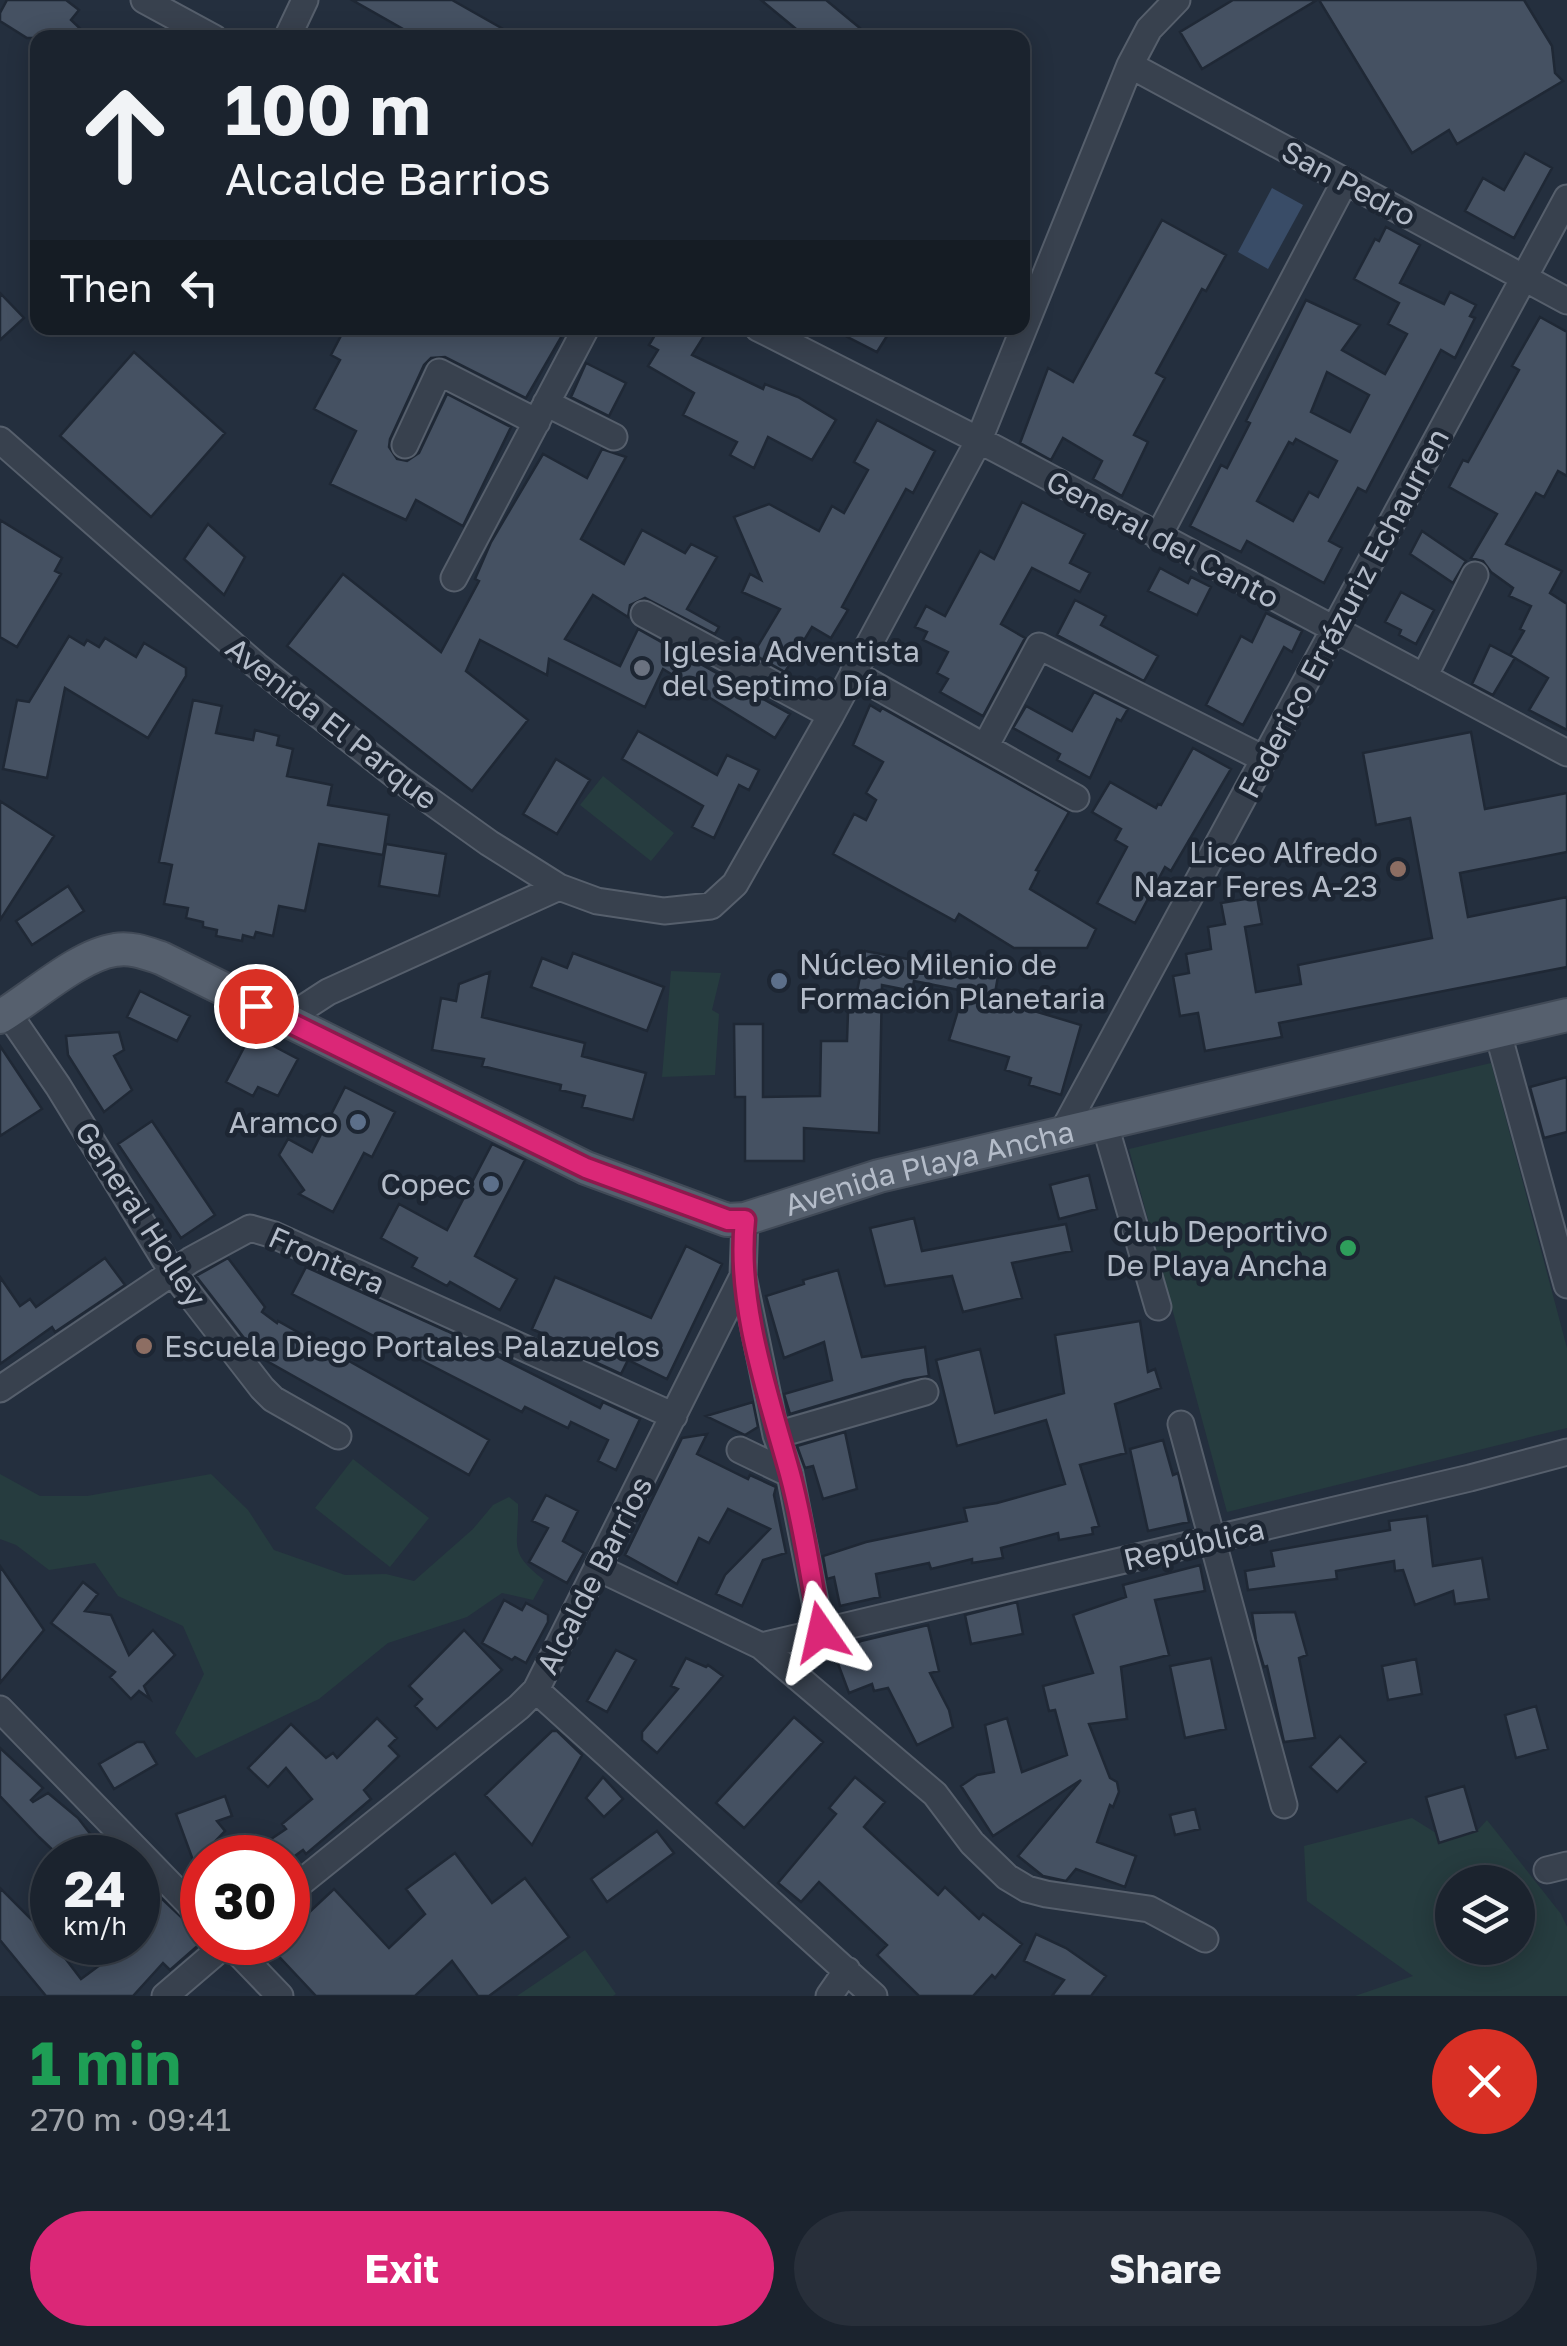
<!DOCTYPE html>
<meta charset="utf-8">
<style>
body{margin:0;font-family:"Golos Text",sans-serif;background:#282f3a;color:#f1f3f6;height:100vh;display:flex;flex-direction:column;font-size:38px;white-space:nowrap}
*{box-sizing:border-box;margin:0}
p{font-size:32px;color:#a0a4aa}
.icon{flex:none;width:55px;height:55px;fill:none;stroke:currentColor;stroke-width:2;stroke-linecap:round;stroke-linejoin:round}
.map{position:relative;height:1996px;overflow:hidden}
.panel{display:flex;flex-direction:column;background:#1b232e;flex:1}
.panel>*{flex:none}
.banner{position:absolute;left:30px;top:30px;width:1000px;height:305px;border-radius:20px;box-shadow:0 5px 25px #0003,0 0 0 2px #39404a;background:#1b232e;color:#f1f3f6;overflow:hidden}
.tools{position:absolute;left:1435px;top:1865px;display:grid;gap:20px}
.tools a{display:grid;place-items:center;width:100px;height:100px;border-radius:50%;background:#1b232e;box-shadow:0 5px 25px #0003,0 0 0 2px #39404a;font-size:50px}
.speed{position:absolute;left:30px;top:1835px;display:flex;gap:20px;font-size:50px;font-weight:700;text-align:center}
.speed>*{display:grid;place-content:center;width:130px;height:130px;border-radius:50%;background:#1b232e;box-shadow:0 5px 25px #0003,0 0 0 2px #39404a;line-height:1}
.speed small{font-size:25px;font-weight:400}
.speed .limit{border:15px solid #d22;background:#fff;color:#111}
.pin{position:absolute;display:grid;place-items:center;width:85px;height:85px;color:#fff;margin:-42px;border:5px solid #fff;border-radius:50%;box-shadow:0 2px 10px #0007}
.me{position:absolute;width:110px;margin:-55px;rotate:349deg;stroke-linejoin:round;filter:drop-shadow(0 0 8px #0008)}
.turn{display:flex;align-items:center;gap:35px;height:210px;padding:0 30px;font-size:45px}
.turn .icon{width:130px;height:130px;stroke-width:2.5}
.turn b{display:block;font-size:70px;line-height:85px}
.then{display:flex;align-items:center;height:95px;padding:0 30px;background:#0003;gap:20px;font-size:38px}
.round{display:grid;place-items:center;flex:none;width:105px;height:105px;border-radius:52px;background:#282f3a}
.head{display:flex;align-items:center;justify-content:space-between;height:170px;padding:0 30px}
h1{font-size:60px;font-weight:700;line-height:75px;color:#1e9e55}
.cta{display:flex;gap:20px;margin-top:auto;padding:20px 30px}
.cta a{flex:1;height:115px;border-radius:60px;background:#db2777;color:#fff;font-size:40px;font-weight:700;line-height:115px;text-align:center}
.cta a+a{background:#282f3a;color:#f1f3f6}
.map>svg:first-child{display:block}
</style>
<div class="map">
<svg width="1567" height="1996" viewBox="0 0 1567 1996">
<rect width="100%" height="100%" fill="#242f3e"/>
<path fill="#263c3f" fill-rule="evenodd" d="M603,776L674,833L651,861L580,805Z
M671,971L721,973L712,1010L719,1014L715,1075L662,1077Z
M1491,1063L1567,1348V1428L1227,1512L1129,1149Z
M353,1459L429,1518L390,1567L315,1508Z
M0,1474L40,1496H87L211,1474L248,1510L274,1550L345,1575L386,1574L414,1581L473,1529L493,1505L509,1497L518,1504C519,1547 507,1551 544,1580L533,1600L502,1593L467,1617L388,1643L319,1699L196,1758L175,1733L204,1674L183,1626L118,1596L95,1563L49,1570L16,1545L0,1539Z
M1412,1818L1436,1833L1440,1842L1477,1831L1487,1820L1561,1914L1567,1927V1996H1355L1413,1976L1307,1901L1304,1846ZM1452,1882H1518V1948H1452Z
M585,1950L616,1994L613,1996H517Z"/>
<path fill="#394c67" d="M1272,188L1303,205L1268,269L1238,252Z"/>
<path fill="#455162" stroke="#1f2835" stroke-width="2.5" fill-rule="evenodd" d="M7,0H66L79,10L71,20L90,38H27L0,21V13Z
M352,0H452L519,38H419Z
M761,0H826L872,38H807Z
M1233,0H1317L1202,69L1180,32Z
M1319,0H1524L1552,46L1555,73L1563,81L1457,144L1449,130L1412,153Z
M1525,153L1552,168L1514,238L1465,211L1483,178L1504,190Z
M1162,220L1226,255L1206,291L1202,289L1156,373L1165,378L1134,435L1148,442L1122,496L1093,479L1102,461L1063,438L1051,460L1020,443L1048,368L1073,382Z
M1386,227L1420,245L1400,283L1444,304L1450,292L1476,305L1470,316L1475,318L1455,358L1441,350L1366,492L1358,488L1329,541L1342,548L1324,583L1247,541L1241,552L1190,526L1221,465L1227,468L1250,423L1246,421L1306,300L1360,325L1342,350L1385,374L1407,334L1388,324L1399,303L1354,279L1375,239L1379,241ZM1327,372L1369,395L1350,432L1311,412ZM1296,439L1337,461L1318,497L1309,492L1293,521L1257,501L1289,442L1293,444Z
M0,293L24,318L0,340Z
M1540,317L1567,332V476L1558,471L1544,497L1536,493L1506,544L1562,571L1550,593L1567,604V730L1529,710L1548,678L1510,655L1524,631L1520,629L1531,606L1509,596L1513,588L1491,572L1483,561L1471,558L1497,514L1449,487L1463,460L1468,462L1519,370L1512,366Z
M345,328H551L563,334L526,398L445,357L431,358L424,365L390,439L389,447L397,459L407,461L419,453L447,394L511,427L463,526L416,500L406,520L330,484L356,431L314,409L340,360L331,355Z
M659,328H689L704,336L692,355L763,389L765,384L798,397L836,420L812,460L768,437L754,468L730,455L737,442L683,415L694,393L648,366L658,350L649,345Z
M830,328H892L877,352Z
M134,352L225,433L151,517L60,436Z
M586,363L626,383L609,416L571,397Z
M877,420L935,451L913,493L906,489L842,607L848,610L831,638L812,627L785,672L753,654L780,609L742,592L750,574L761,580L734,517L769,504L819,531L832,506L844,513L868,470L854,462Z
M602,449L626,457L581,539L624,564L642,530L685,553L691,544L717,557L687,609L719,627L715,634L645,598L630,605L628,617L593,595L565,639L620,666L638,629L790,714L775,738L663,669L645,707L549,659L547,675L480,640L466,671L528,720L472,791L287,646L343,574L441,652L479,581L475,579L491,542L543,454L587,478Z
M1022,502L1085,534L1070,563L1090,573L1080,592L1032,568L1001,624L1025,638L983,716L940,692L948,679L937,673L948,652L923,640L927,632L915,627L926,606L945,616L980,551L994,559Z
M0,520L62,558L55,571L61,574L17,647L0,637Z
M208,524L245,557L224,595L184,559Z
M1422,531L1466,561L1453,583L1410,554Z
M1160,568L1188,583L1191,577L1211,587L1197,615L1148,591Z
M1401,592L1434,610L1416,644L1399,635L1401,630L1385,622Z
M1075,600L1106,616L1101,625L1158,656L1144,681L1057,635Z
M1266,613L1302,631L1292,652L1284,647L1243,725L1206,705L1241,636L1252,642Z
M69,636L84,645L87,640L99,647L105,638L136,657L144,643L186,668V676L148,738L65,688L47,778L3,769L17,700L29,702Z
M1490,645L1515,658L1493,695L1472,684Z
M1094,692L1128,709L1121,721L1117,719L1090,778L1057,760L1060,754L1013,728L1026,706L1072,731Z
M193,700L222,706L216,733L253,740L255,730L279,736L277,745L293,749L287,776L332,785L328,805L389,815L383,855L319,844L305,911L279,906L273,936L256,932L254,938L243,935L242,941L216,936L217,930L203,927V922L186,918L188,908L164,904L172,865L159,862Z
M870,705L880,711L882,708L1069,812L1036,870L1039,871L1030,889L1096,929L1087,948H1014L959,914L955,921L833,854L854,814L866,820L876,800L866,793L883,762L853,745Z
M638,731L717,775L727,755L759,770L749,790L739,785L714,838L692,827L703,806L622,759Z
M1471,732L1485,809L1567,793V852L1460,873L1468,917L1567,897V967L1279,1023L1282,1037L1205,1051L1198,1013L1180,1016L1173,976L1189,973L1186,954L1211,949L1208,927L1225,924L1221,903L1257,897L1262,924L1245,927L1256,992L1301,984L1298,965L1432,938L1410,818L1376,825L1363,753Z
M1193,748L1231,769L1171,871L1165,867L1135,923L1097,903L1127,847L1115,840L1121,829L1092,812L1110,782L1156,808L1158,804L1161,805Z
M556,759L590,780L557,834L523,814Z
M0,801L54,836L0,920Z
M386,844L446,854L439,896L379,886Z
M68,886L84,911L32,945L16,921Z
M865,951L998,976L994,999L1081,1025L1061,1095L1029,1085L1031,1078L1005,1070L1009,1057L949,1040L964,991L914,981L912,991L882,985L879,1133L804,1128V1161H745V1097H735L734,1024H763V1097L820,1096L821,1041H847L848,1012H853Z
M573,953L664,987L647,1031L531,987L542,958L567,968Z
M490,972L482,1017L585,1043L582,1056L646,1073L633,1120L582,1107L585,1096L560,1090L561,1085L482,1066L484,1059L432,1050L441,998L456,1001L459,984Z
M140,991L190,1016L177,1041L127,1017Z
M119,1032L124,1050L114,1056L132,1090L104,1112L68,1055L66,1036Z
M251,1034L298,1059L278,1096L258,1087L253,1096L226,1082Z
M0,1046L42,1109L0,1136Z
M1567,1077V1132L1544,1138L1530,1087Z
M345,1087L395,1112L372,1157L364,1153L333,1212L299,1194L304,1190L279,1155L288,1139L312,1152Z
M152,1121L215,1215L181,1238L118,1144Z
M492,1144L525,1160L475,1256L517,1279L500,1310L450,1282L447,1286L412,1267L417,1258L381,1238L399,1204L447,1230Z
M1089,1175L1097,1209L1059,1219L1050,1185Z
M914,1218L922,1251L1066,1224L1072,1251L1012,1263L1022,1298L963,1312L952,1276L885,1286L870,1228Z
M686,1246L722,1264L667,1379L628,1360L621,1374L582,1356L583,1352L532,1329L555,1277L651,1318Z
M105,1258L125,1285L55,1332L52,1327L0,1364V1277L20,1306L30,1299L36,1307Z
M228,1258L265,1307L262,1312L277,1323L278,1321L489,1440L469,1475L258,1356L196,1276Z
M306,1267L447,1331L600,1408L603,1402L640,1419L616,1470L598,1461L608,1440L571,1422L568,1428L525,1407L522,1412L292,1294Z
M838,1270L862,1357L925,1347L929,1376L904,1380L790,1414L784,1394L832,1380L824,1342L784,1358L766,1296L804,1284L803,1280Z
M1140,1321L1148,1372L1155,1369L1161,1388L1115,1404L1126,1453L1080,1465L1099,1526L1092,1528L1093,1534L1059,1540L1058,1533L1001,1548L1003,1558L972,1563V1559L931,1569L929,1563L876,1574L880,1597L840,1606L834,1577L827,1579L823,1556L866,1542L967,1521L964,1508L997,1503L1065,1484L1046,1420L957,1446L936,1360L980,1349L995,1413L1064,1393L1055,1335Z
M753,1402L758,1427L745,1435L706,1416Z
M845,1432L857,1489L823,1499L813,1466L805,1468L797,1446Z
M707,1434L697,1454L748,1479L750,1475L776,1487L774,1495L786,1553L763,1560L742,1606L716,1594L725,1575L770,1529L728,1509L709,1543L699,1538L677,1584L625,1555L682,1438Z
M1163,1440L1173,1475L1178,1473L1189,1522L1148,1531L1130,1449Z
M546,1495L578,1511L563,1541L584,1553L567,1583L529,1562L548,1528L532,1521Z
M1427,1516L1433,1566L1482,1558L1489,1599L1455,1604L1453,1591L1415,1605L1403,1570L1395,1571L1394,1561L1336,1571L1337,1579L1248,1590L1245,1571L1274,1566L1271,1551L1390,1530L1389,1521Z
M1200,1565L1205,1591L1155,1600L1169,1655L1121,1667L1127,1719L1089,1724L1110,1778L1117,1782L1119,1792L1113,1807L1110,1805L1097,1842L1136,1856L1125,1887L1076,1869L1066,1881L1043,1876L1018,1856L1081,1780L993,1836L961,1786L977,1775L994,1772L985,1725L1007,1718L1022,1772L1067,1755L1055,1710L1049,1711L1043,1686L1093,1673L1073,1615L1126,1597L1123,1585Z
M0,1566L44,1630L0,1683Z
M83,1582L98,1594L85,1611L111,1615L129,1655L153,1630L175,1655L144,1686L150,1699L139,1691L131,1699L110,1677L115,1672L51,1623Z
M504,1600L522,1610L526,1603L548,1615V1622L526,1663L515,1657L512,1660L482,1643Z
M1017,1602L1023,1634L971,1644L965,1615Z
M1295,1612L1307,1655L1299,1658L1315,1738L1284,1742L1267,1666L1264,1667L1256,1640L1252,1613Z
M928,1625L939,1671L930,1673L949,1710L953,1727L917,1745L888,1688L874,1691L872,1684L849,1693L834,1653L861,1641Z
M464,1630L502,1670L437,1729L415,1706L422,1699L409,1686Z
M616,1650L636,1660L607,1712L587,1701Z
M686,1658L706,1667L708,1665L723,1676L657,1753L642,1740V1732L678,1689L671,1686Z
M1211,1658L1226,1729L1185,1738L1170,1666Z
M1416,1659L1422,1694L1388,1700L1382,1666Z
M1536,1706L1548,1749L1516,1758L1505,1715Z
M794,1717L823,1742L744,1828L716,1803Z
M377,1718L397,1738L389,1746L399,1756L364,1790L371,1799L306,1854L303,1850L292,1858H243L286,1829L282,1824L312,1799L286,1768L268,1787L248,1768L291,1724L326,1758L333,1753L337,1758Z
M552,1731H557L582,1755L532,1845L485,1795Z
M1340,1736L1366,1762L1337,1792L1310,1767Z
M137,1742H144L157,1764L114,1789L99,1764Z
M0,1748L43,1788L31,1800L33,1802L48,1793L78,1818L109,1858H61L39,1837L0,1796Z
M603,1777L623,1799L604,1817L586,1798Z
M855,1777L885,1802L864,1827L938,1895L945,1887L979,1919L983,1914L1022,1944L995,1978L992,1975L973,1996H919L877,1955L887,1945L819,1882L801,1902L778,1883L836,1814L829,1808Z
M1464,1786L1477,1831L1439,1843L1426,1797Z
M225,1796L232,1816L217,1821L225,1831L194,1863L176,1814Z
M1195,1809L1200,1829L1175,1835L1170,1815Z
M657,1831L674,1853L607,1902L591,1879Z
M455,1853L492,1903L525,1878L569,1937L489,1996H478L452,1961L415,1996H316L271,1948L277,1942H288V1932L334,1889L389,1948L425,1914L406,1889Z
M138,1882L154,1899L158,1895L197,1932L202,1942L170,1970L163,1963L133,1996H46L0,1940V1888L49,1937L81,1979L131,1942H138Z
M1036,1934L1066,1948L1106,1976L1091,1996H1052L1064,1980L1024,1961Z"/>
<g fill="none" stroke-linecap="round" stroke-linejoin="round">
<defs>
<path id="minor" d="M144,0L214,38
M287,38L305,0
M1130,65L1567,301
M758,328L996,449L1567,753
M546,403L614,437
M0,440L256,665L401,780L489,843L559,887L597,901L664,911L711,906L735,884L831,715L978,442L1130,65L1149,29L1177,0
M405,445L439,372L537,422
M1158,537L1345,181
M454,578L586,328
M644,614L831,715
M853,673L1076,798
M1424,677L1475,575
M985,747L1039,646L1264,759
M8,1013L58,1086L173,1273L262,1388L273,1399L338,1436
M285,1020L328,992L559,887
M1498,1033L1567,1285
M1105,1125L1158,1307
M1062,1133L1567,198
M743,1276L776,1435L790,1474L821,1632L761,1646
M0,1389L191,1260L250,1228L274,1235L674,1416
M1181,1424L1284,1805
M776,1435L925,1392
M740,1450L790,1474
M598,1568L761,1646L935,1794L972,1843L1007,1877L1027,1889L1046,1894L1149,1909L1205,1939
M821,1632L1470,1478L1567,1452
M536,1690L874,1996
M0,1709L202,1917
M1547,1870L1567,1865
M288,1893L519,1707L536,1690L743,1276L745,1219
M228,1942L280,1996
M165,1996L228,1942
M829,1996L847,1970"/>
<g id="major">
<path id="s1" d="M0,1017C32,998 79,955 115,950C131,947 146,953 161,958L586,1168L727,1220L745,1219L879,1176L1567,1015"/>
</g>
</defs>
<use href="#minor" stroke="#565f6c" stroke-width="29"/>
<use href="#major" stroke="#414a57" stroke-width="36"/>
<use href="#minor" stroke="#38414e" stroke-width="25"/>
<use href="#major" stroke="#56606e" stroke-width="32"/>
</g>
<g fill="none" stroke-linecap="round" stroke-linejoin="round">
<defs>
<path id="route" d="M256,1006L586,1168L728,1220H745C736,1303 768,1394 790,1474C804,1525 811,1580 821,1632"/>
</defs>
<use href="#route" stroke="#8e194d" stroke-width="25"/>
<use href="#route" stroke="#db2777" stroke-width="18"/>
</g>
<circle fill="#6b7280" stroke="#1d2633" stroke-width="4" cx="642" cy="668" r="10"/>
<g fill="#8d6e63" stroke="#1d2633" stroke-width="4">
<circle cx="1398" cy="869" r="10"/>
<circle cx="144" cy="1346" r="10"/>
</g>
<g fill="#5c6f8a" stroke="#1d2633" stroke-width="4">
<circle cx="779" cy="981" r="10"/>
<circle cx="358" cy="1122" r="10"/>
<circle cx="491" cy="1184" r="10"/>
</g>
<circle fill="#2e9e5b" stroke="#1d2633" stroke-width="4" cx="1348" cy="1248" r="10"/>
<g text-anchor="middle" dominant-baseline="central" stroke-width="9" stroke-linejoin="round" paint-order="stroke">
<g font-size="30" fill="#b4bcc9" stroke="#1d2633">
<text transform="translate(1349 183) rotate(28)">San Pedro</text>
<text transform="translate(1163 539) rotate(28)">General del Canto</text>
<text transform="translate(1343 613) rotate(-62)">Federico Errázuriz Echaurren</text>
<text transform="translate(332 723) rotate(38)">Avenida El Parque</text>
<text stroke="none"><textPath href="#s1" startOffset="1015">Avenida Playa Ancha</textPath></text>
<text transform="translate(141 1214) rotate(57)">General Holley</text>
<text transform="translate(327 1260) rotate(24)">Frontera</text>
<text transform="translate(1194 1544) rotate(-13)">República</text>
<text transform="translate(594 1575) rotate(-63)">Alcalde Barrios</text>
</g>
<g font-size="30" fill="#b4bcc9" stroke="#1d2633" text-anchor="end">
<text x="662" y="651" text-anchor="start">Iglesia Adventista<tspan x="662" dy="34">del Septimo Día</tspan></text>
<text x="1378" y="852">Liceo Alfredo<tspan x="1378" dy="34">Nazar Feres A-23</tspan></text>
<text x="799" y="964" text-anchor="start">Núcleo Milenio de<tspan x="799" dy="34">Formación Planetaria</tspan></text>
<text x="338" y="1122">Aramco</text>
<text x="471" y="1184">Copec</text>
<text x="1328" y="1231">Club Deportivo<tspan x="1328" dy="34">De Playa Ancha</tspan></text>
<text x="164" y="1346" text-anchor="start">Escuela Diego Portales Palazuelos</text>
</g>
</g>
</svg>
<div class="tools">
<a><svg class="icon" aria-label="layers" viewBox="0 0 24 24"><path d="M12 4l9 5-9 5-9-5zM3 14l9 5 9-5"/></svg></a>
</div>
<div class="speed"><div>24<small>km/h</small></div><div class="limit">30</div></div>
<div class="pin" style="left:256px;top:1006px;background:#d93025"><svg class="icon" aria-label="arrive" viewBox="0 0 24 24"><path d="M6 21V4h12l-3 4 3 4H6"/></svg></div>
<svg class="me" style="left:821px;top:1632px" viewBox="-20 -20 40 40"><path d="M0-17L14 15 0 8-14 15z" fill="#db2777" stroke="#fff" stroke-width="4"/></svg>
<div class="banner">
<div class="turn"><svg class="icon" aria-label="ahead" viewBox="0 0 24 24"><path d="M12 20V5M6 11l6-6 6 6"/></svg><div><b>100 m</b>Alcalde Barrios</div></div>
<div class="then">Then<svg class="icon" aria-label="left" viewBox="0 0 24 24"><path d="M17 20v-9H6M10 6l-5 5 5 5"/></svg></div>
</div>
</div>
<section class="panel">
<div class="head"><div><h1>1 min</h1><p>270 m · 09:41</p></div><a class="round" style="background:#d93025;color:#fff"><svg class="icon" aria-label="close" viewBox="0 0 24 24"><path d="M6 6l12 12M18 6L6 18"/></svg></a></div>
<div class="cta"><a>Exit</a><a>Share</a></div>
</section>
